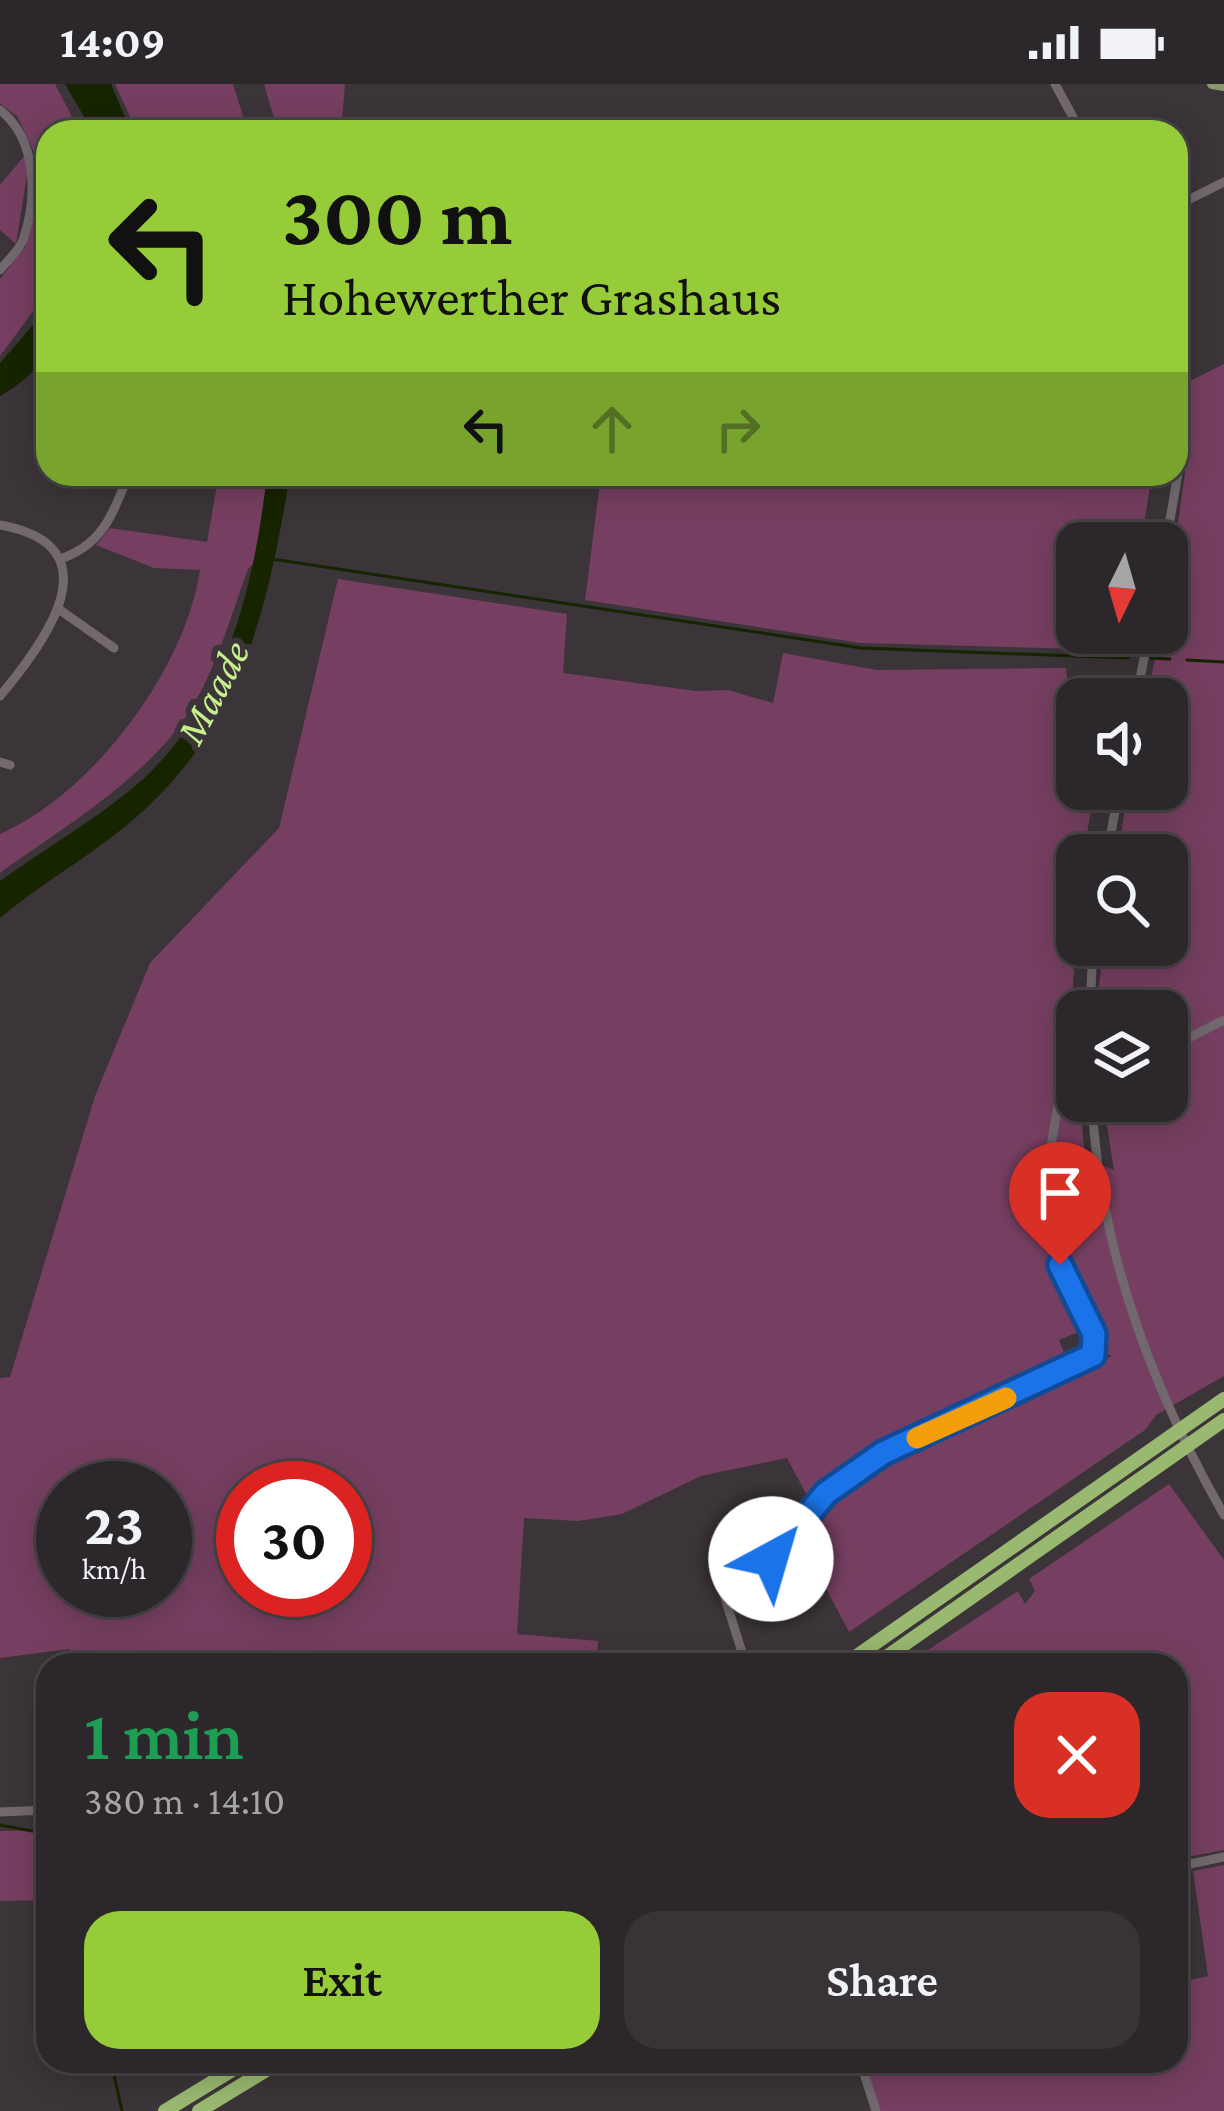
<!DOCTYPE html>
<meta charset="utf-8">
<style>
body{margin:0;font-family:"Crimson Pro",serif;background:#383336;color:#f1f3f6;height:100vh;display:flex;flex-direction:column;font-size:45px;white-space:nowrap}
*{box-sizing:border-box;margin:0}
p{font-size:39px;color:#a6a5a8}
.icon{flex:none;width:66px;height:66px;fill:none;stroke:currentColor;stroke-width:2;stroke-linecap:round;stroke-linejoin:round}
.map{position:relative;flex:1;overflow:hidden}
.details{position:absolute;left:36px;top:1569px;width:1152px;height:420px;display:flex;flex-direction:column;background:#2c272a;border-radius:36px;box-shadow:0 6px 30px #0003,0 0 0 3px #484447}
.details>*{flex:none}
.banner{position:absolute;left:36px;top:36px;width:1152px;height:366px;border-radius:36px;box-shadow:0 6px 30px #0003,0 0 0 3px #484447;background:#97cc39;color:#111;overflow:hidden}
.needle{width:78px;rotate:185deg}
.buttons{position:absolute;left:1056px;top:438px;display:grid;gap:24px}
.buttons a{display:grid;place-items:center;width:132px;height:132px;border-radius:24px;background:#2c272a;box-shadow:0 6px 30px #0003,0 0 0 3px #484447;font-size:60px}
.speed{position:absolute;left:36px;top:1377px;display:flex;gap:24px;font-size:60px;font-weight:700;text-align:center}
.speed>*{display:grid;place-content:center;width:156px;height:156px;border-radius:50%;background:#2c272a;box-shadow:0 6px 30px #0003,0 0 0 3px #484447;line-height:1}
.speed small{font-size:30px;font-weight:400}
.speed .limit{border:18px solid #d22;background:#fff;color:#111}
.pin{position:absolute;display:grid;place-items:center;width:102px;height:102px;color:#fff;margin:-123px -51px;border-radius:50% 50% 50% 0;rotate:-45deg;box-shadow:0 0 12px #0007}
.pin .icon{rotate:45deg}
.me{position:absolute;width:132px;margin:-66px;rotate:39deg;stroke-linejoin:round;filter:drop-shadow(0 0 9px #0008)}
.turn{display:flex;align-items:center;gap:42px;height:252px;padding:0 48px;font-size:54px}
.turn .icon{width:156px;height:156px;stroke-width:2.5}
.turn b{display:block;font-size:84px;line-height:102px}
.lanes{display:flex;align-items:center;height:114px;padding:0 48px;background:#0003;justify-content:center;gap:60px;direction:ltr}
.lanes .off{opacity:.35}
.round{display:grid;place-items:center;flex:none;width:126px;height:126px;border-radius:36px;background:#383336}
.overview{display:flex;align-items:center;justify-content:space-between;height:204px;padding:0 48px}
h1{font-size:72px;font-weight:600;line-height:90px;color:#1e9e55}
.primary-button{display:flex;gap:24px;margin-top:auto;padding:24px 48px}
.primary-button a{flex:1;height:138px;border-radius:36px;background:#97cc39;color:#111;font-size:48px;font-weight:600;line-height:138px;text-align:center}
.primary-button a+a{background:#383336;color:#f1f3f6}
.status{display:flex;justify-content:space-between;align-items:center;height:84px;padding:0 60px;background:#2c272a;direction:ltr}
.status svg{height:33px;fill:currentColor}
.map>svg:first-child{display:block}
</style>
<div class="status"><b>14:09</b><svg viewBox="0 0 49 12"><path d="M0 12V9h3v3zM5 12V6h3v6zM10 12V3h3v9zM15 12V0h3v12zM26 1h20v11H26zM47 4h2v5h-2z"/></svg></div>
<div class="map">
<svg width="1224" height="2027" viewBox="0 0 1224 2027">
<rect width="100%" height="100%" fill="#3b3438"/>
<path fill="#763f61" fill-rule="evenodd" d="M0,0H55L80,48H48V207L0,272V195L26,162L38,77L17,32L0,20Z
M115,0H233L248,48H137Z
M264,0H345L341,48H278Z
M25,71L29,80L16,160L0,146V101Z
M1224,280V1292L1156,1331L1145,1346L849,1548L803,1461L829,1418L888,1376L1112,1272L1088,1263L1081,1247L1059,1256L1068,1279L880,1364L810,1417L787,1374L701,1392L622,1430L578,1437L524,1434L517,1550L598,1557L597,1581H72L69,1565L0,1574V1294L10,1293L95,1012L150,879L279,744L338,495L567,530L563,589L696,607L728,606L773,619L783,569L877,586L1066,584L1071,632H1077V705H1095L1083,771H1077V809L1067,871L1074,886L1071,929L1056,950V974L1077,985L1085,1074L1114,1086L1103,1017H1167V927H1098L1097,918L1104,861H1167V771H1117L1129,705H1167V615H1147L1160,549H1167C1167,464 1195,384 1188,298ZM63,1404H165V1506H63ZM243,1404H345V1506H243Z
M219,390H267L258,475L248,485C227,542 210,609 169,655C122,709 58,747 0,789V750C93,709 185,586 200,486L154,484L96,461L110,444L207,458Z
M601,390H1152L1141,459H1077V549H1122L1118,566L860,559L585,516Z
M1169,1400L1224,1476V1766L1176,1775V1581H905L1018,1507L1025,1520L1035,1507L1029,1495Z
M48,1746V1816L0,1817V1747Z
M1224,1781V2027H879L865,1977H1176V1899L1208,1892L1193,1787Z"/>
<path fill="#162400" d="M65,0H111L131,48H93Z
M48,224C48,271 43,287 0,312V279Z
M267,390H290C267,530 241,646 127,741C86,775 40,800 0,834V797C42,767 88,740 128,708C224,631 254,506 267,390Z"/>
<g fill="none" stroke-linecap="round" stroke-linejoin="round">
<path stroke="#162400" stroke-width="3" d="M272,475L861,564L1128,574
M1151,574L1170,575
M1187,576L1224,578
M0,1741L48,1750
M111,1977L122,2027"/>
<path stroke="#71696d" stroke-width="9" d="M1055,0L1081,48
M0,26C37,55 38,113 23,156C19,167 7,177 0,186
M1176,122L1224,98
M0,441C117,462 45,558 0,612
M1166,459L1182,366L1176,303
M60,475C104,460 112,430 129,390
M60,526L114,564
M1136,615L1149,549
M0,678L10,681
M1107,771L1119,705
M1090,927L1093,861
M1167,965L1224,936
M1092,1017C1099,1165 1151,1303 1224,1431
M746,1581L724,1511L728,1503L771,1475L826,1409L883,1369L1093,1271C1103,1237 1061,1193 1052,1160C1033,1092 1065,1023 1067,955L1077,944
M0,1728L48,1726
M1176,1783L1224,1773
M860,1977L876,2027"/>
<path stroke="#89986f" stroke-width="10" d="M1212,0L1224,2"/>
<path stroke="#99b870" stroke-width="14" d="M844,1581L1224,1315
M875,1581L1224,1336
M165,2027L247,1977
M199,2027L281,1977"/>
</g>
<g fill="none" stroke-linecap="round" stroke-linejoin="round">
<defs>
<path id="route" d="M771,1475L826,1409L883,1369L1093,1271L1094,1250L1060,1181"/>
</defs>
<use href="#route" stroke="#114b97" stroke-width="30"/>
<use href="#route" stroke="#1a73e8" stroke-width="21"/>
<path stroke="#f59e0b" stroke-width="21" d="M917,1354L1006,1314"/>
</g>
<g text-anchor="middle" dominant-baseline="central" stroke-width="12" stroke-linejoin="round" paint-order="stroke">
<g font-size="42" font-style="italic" fill="#c6f08c" stroke="#3b3438">
<text transform="translate(212 608) rotate(-62)">Maade</text>
</g>
</g>
</svg>
<div class="buttons">
<a><svg class="needle" viewBox="-14 -14 28 28"><path d="M0-13l5 13h-10z" fill="#e53935"/><path d="M0 13l5-13h-10z" fill="#a6a5a8"/></svg></a>
<a><svg class="icon" aria-label="sound" viewBox="0 0 24 24"><path d="M4 9h4l5-4v14l-5-4H4zM17 9q2 3 0 6"/></svg></a>
<a><svg class="icon" aria-label="search" viewBox="0 0 24 24"><circle cx="10" cy="10" r="6"/><path d="M15 15l6 6"/></svg></a>
<a><svg class="icon" aria-label="layers" viewBox="0 0 24 24"><path d="M12 4l9 5-9 5-9-5zM3 14l9 5 9-5"/></svg></a>
</div>
<div class="speed"><div>23<small>km/h</small></div><div class="limit">30</div></div>
<div class="pin" style="left:1060px;top:1181px;background:#d93025"><svg class="icon" aria-label="arrive" viewBox="0 0 24 24"><path d="M6 21V4h12l-3 4 3 4H6"/></svg></div>
<svg class="me" style="left:771px;top:1475px" viewBox="-20 -20 40 40"><circle r="19" fill="#fff"/><path d="M0-13L10 11 0 6-10 11z" fill="#1a73e8"/></svg>
<div class="banner">
<div class="turn"><svg class="icon" aria-label="left" viewBox="0 0 24 24"><path d="M17 20v-9H6M10 6l-5 5 5 5"/></svg><div><b>300 m</b>Hohewerther Grashaus</div></div>
<div class="lanes"><svg class="icon" aria-label="left" viewBox="0 0 24 24"><path d="M17 20v-9H6M10 6l-5 5 5 5"/></svg><svg class="icon off" aria-label="ahead" viewBox="0 0 24 24"><path d="M12 20V5M6 11l6-6 6 6"/></svg><svg class="icon off" aria-label="right" viewBox="0 0 24 24"><path d="M7 20v-9h11M14 6l5 5-5 5"/></svg></div>
</div>
<section class="details">
<div class="overview"><div><h1>1 min</h1><p>380 m · 14:10</p></div><a class="round" style="background:#d93025;color:#fff"><svg class="icon" aria-label="close" viewBox="0 0 24 24"><path d="M6 6l12 12M18 6L6 18"/></svg></a></div>
<div class="primary-button"><a>Exit</a><a>Share</a></div>
</section>
</div>
